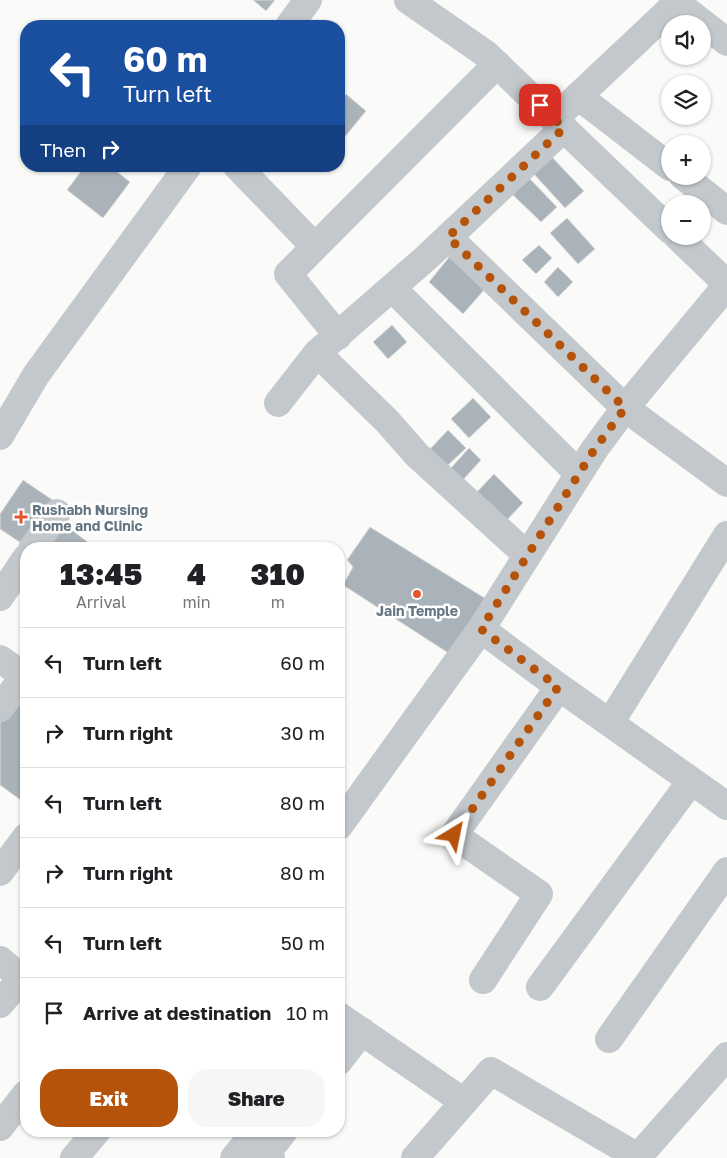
<!DOCTYPE html>
<meta charset="utf-8">
<style>
body{margin:0;font-family:"Golos Text",sans-serif;background:#f6f6f6;color:#202124;height:100vh;display:flex;flex-direction:column;font-size:19px;white-space:nowrap}
*{box-sizing:border-box;margin:0}
p{font-size:16px;color:#757577}
.icon{flex:none;width:28px;height:28px;fill:none;stroke:currentColor;stroke-width:2;stroke-linecap:round;stroke-linejoin:round}
.map{position:relative;flex:1;overflow:hidden}
.side{position:absolute;left:20px;top:542px;width:325px;height:595px;display:flex;flex-direction:column;background:#fff;border-radius:20px;box-shadow:0 1px 4px #0004}
.side>*{flex:none}
.banner{position:absolute;left:20px;top:20px;width:325px;height:152px;border-radius:20px;box-shadow:0 1px 4px #0004;background:#1a4fa0;color:#fff;overflow:hidden}
.tools{position:absolute;left:661px;top:15px;display:grid;gap:10px}
.tools a{display:grid;place-items:center;width:50px;height:50px;border-radius:50%;background:#fff;box-shadow:0 1px 4px #0004;font-size:25px}
.pin{position:absolute;display:grid;place-items:center;width:42px;height:42px;color:#fff;margin:-21px;border-radius:10px;box-shadow:0 2px 8px #0006}
.me{position:absolute;width:55px;margin:-28px;rotate:35deg;stroke-linejoin:round;filter:drop-shadow(0 0 4px #0008)}
.turn{display:flex;align-items:center;gap:18px;height:105px;padding:0 20px;font-size:22px}
.turn .icon{width:65px;height:65px;stroke-width:2.5}
.turn b{display:block;font-size:35px;line-height:42px}
.then{display:flex;align-items:center;height:48px;padding:0 20px;background:#0003;gap:10px;font-size:19px}
.eta{display:flex;justify-content:space-evenly;align-items:center;height:85px;text-align:center}
.eta b{font-size:30px;font-weight:800;line-height:35px}
.button{display:flex;gap:10px;margin-top:auto;padding:10px 20px}
.button a{flex:1;height:58px;border-radius:20px;background:#b45309;color:#fff;font-size:20px;font-weight:800;line-height:58px;text-align:center}
.button a+a{background:#f6f6f6;color:#202124}
ul{padding:0;list-style:none}
li{display:flex;align-items:center;gap:15px;height:70px;padding:0 20px;border-top:1px solid #e0e0e0}
li div{flex:1}
li b{display:block;font-size:19px}
li em{font-style:normal}
.map>svg:first-child{display:block}
</style>
<div class="map">
<svg width="727" height="1158" viewBox="0 0 727 1158">
<rect width="100%" height="100%" fill="#fafaf8"/>
<path fill="#aab3b9" stroke="#dcdcda" d="M253,0H275L266,11Z
M346,94L366,111L339,144V104Z
M551,156L584,191L565,208L533,173Z
M85,166H110L130,182L103,218L67,190Z
M529,178L557,207L541,222L512,194Z
M567,218L595,249L578,264L550,233Z
M539,245L552,258L536,274L522,260Z
M450,256L484,290L463,314L429,282Z
M558,267L573,282L558,297L544,282Z
M392,325L407,342L388,359L373,342Z
M473,398L491,417L469,438L451,419Z
M448,430L466,448L445,468L428,451Z
M469,448L481,460L462,481L450,469Z
M494,474L523,503L505,522L476,493Z
M23,480L57,503L27,547L0,529V514Z
M59,520L90,544L86,549H37Z
M370,527L491,602L453,656L343,585L353,567L347,560Z
M20,696L26,700V804L0,785V723Z"/>
<g fill="none" stroke-linecap="round" stroke-linejoin="round">
<path stroke="#c3c8cc" stroke-width="28" d="M408,0L486,54L670,230
M673,0L727,42
M289,26L308,0
M578,96L670,167
M554,119L677,3
M237,166L315,247
M683,176L727,211
M677,236L727,284
M448,237L625,408L727,483
M392,288L579,474
M338,336L288,274L497,64
M278,403L317,353
M0,436L36,375L188,166
M32,549L57,513
M527,555L417,455L387,421L317,353L426,258L564,128
M0,597L26,558
M481,629L559,687L727,806
M0,659L26,677
M0,708L24,676
M610,723L727,535
M339,826L481,629L594,450L625,408L727,285
M0,872L26,837
M0,960L26,982
M483,980L539,894L454,835L559,687
M540,987L691,781
M0,1004L22,978
M339,1016L464,1102
M609,1039L727,871
M339,1061L362,1031
M0,1127L26,1094
M74,1158L97,1131
M234,1158L248,1141L266,1154
M271,1158L266,1154L284,1131
M415,1158L491,1071L638,1157
M637,1158L727,1056"/>
</g>
<g fill="none" stroke-linecap="round" stroke-linejoin="round">
<path stroke="#b45309" stroke-width="9" stroke-dasharray="0 16.2" d="M454,835L558,687L481,629L594,450L625,408L448,237L564,128L540,105"/>
</g>
<g fill="#e4572e" stroke="#fff" stroke-width="2">
<path d="M18.5 509.5h5v5h5v5h-5v5h-5v-5h-5v-5h5z"/>
<circle cx="417" cy="594" r="5"/>
</g>
<g text-anchor="middle" dominant-baseline="central" stroke-width="5" stroke-linejoin="round" paint-order="stroke">
<g font-size="14" font-weight="bold" fill="#657683" stroke="#fff" text-anchor="start">
<text x="32" y="509">Rushabh Nursing<tspan x="32" dy="16">Home and Clinic</tspan></text>
<text x="417" y="610" text-anchor="middle">Jain Temple</text>
</g>
</g>
</svg>
<div class="tools">
<a><svg class="icon" aria-label="sound" viewBox="0 0 24 24"><path d="M4 9h4l5-4v14l-5-4H4zM17 9q2 3 0 6"/></svg></a>
<a><svg class="icon" aria-label="layers" viewBox="0 0 24 24"><path d="M12 4l9 5-9 5-9-5zM3 14l9 5 9-5"/></svg></a>
<a>+</a>
<a>−</a>
</div>
<div class="pin" style="left:540px;top:105px;background:#d93025"><svg class="icon" aria-label="arrive" viewBox="0 0 24 24"><path d="M6 21V4h12l-3 4 3 4H6"/></svg></div>
<svg class="me" style="left:454px;top:835px" viewBox="-20 -20 40 40"><path d="M0-17L14 15 0 8-14 15z" fill="#b45309" stroke="#fff" stroke-width="4"/></svg>
<div class="banner">
<div class="turn"><svg class="icon" aria-label="left" viewBox="0 0 24 24"><path d="M17 20v-9H6M10 6l-5 5 5 5"/></svg><div><b>60 m</b>Turn left</div></div>
<div class="then">Then<svg class="icon" aria-label="right" viewBox="0 0 24 24"><path d="M7 20v-9h11M14 6l5 5-5 5"/></svg></div>
</div>
<section class="side">
<div class="eta">
<div><b>13:45</b><p>Arrival</p></div>
<div><b>4</b><p>min</p></div>
<div><b>310</b><p>m</p></div>
</div>
<ul>
<li><svg class="icon" aria-label="left" viewBox="0 0 24 24"><path d="M17 20v-9H6M10 6l-5 5 5 5"/></svg><div><b>Turn left</b></div><em>60 m</em></li>
<li><svg class="icon" aria-label="right" viewBox="0 0 24 24"><path d="M7 20v-9h11M14 6l5 5-5 5"/></svg><div><b>Turn right</b></div><em>30 m</em></li>
<li><svg class="icon" aria-label="left" viewBox="0 0 24 24"><path d="M17 20v-9H6M10 6l-5 5 5 5"/></svg><div><b>Turn left</b></div><em>80 m</em></li>
<li><svg class="icon" aria-label="right" viewBox="0 0 24 24"><path d="M7 20v-9h11M14 6l5 5-5 5"/></svg><div><b>Turn right</b></div><em>80 m</em></li>
<li><svg class="icon" aria-label="left" viewBox="0 0 24 24"><path d="M17 20v-9H6M10 6l-5 5 5 5"/></svg><div><b>Turn left</b></div><em>50 m</em></li>
<li><svg class="icon" aria-label="arrive" viewBox="0 0 24 24"><path d="M6 21V4h12l-3 4 3 4H6"/></svg><div><b>Arrive at destination</b></div><em>10 m</em></li>
</ul>
<div class="button"><a>Exit</a><a>Share</a></div>
</section>
</div>
